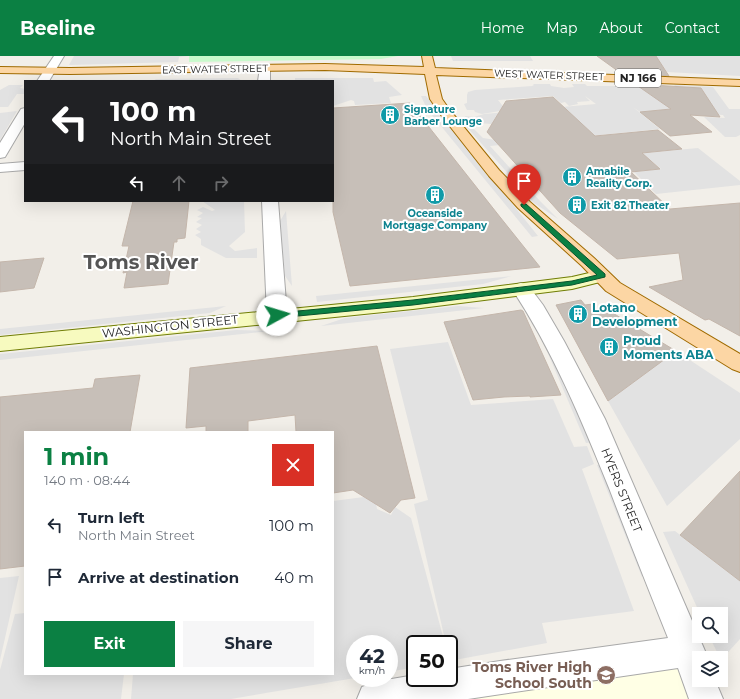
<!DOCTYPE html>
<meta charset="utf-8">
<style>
body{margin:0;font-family:Montserrat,sans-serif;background:#f6f6f7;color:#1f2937;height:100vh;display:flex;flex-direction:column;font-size:15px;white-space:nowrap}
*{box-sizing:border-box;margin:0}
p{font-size:13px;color:#747a83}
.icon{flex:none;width:22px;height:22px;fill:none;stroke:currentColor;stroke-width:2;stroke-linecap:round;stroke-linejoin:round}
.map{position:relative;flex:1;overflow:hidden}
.side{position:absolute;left:24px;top:375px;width:310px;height:244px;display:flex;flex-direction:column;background:#fff;border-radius:0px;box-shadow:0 4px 16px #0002}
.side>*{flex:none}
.banner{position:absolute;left:24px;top:24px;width:310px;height:122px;border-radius:0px;box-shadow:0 4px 16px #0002;background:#202124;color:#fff;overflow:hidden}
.fabs{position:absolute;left:692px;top:551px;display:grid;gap:8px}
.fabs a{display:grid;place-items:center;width:36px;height:36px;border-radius:0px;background:#fff;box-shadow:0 4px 16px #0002;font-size:20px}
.speed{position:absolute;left:346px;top:579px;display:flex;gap:8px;font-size:20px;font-weight:700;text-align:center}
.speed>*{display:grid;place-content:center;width:52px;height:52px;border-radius:50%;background:#fff;box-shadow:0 4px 16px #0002;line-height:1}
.speed small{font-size:10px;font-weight:400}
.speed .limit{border:2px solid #111;border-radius:6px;background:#fff;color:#111}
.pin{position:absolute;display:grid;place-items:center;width:34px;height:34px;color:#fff;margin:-41px -17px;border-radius:50% 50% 50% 0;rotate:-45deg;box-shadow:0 0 4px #0007}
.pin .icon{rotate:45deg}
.me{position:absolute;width:44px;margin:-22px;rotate:84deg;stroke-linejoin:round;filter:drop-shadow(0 0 3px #0008)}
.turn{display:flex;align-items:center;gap:14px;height:84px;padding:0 20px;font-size:18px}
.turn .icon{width:52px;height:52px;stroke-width:2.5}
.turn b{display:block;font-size:28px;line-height:34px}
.lanes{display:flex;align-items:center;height:38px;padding:0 20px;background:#0003;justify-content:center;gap:20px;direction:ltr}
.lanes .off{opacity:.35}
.round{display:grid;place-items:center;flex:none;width:42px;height:42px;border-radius:0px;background:#f6f6f7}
.summary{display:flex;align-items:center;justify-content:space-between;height:68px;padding:0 20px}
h1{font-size:24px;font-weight:700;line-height:30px;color:#0b8043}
.action{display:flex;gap:8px;margin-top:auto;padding:8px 20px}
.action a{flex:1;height:46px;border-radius:0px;background:#0b8043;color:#fff;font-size:16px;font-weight:700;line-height:46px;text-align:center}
.action a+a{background:#f6f6f7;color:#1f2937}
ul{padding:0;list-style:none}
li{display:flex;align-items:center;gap:12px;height:52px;padding:0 20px}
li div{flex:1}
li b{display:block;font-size:15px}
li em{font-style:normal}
header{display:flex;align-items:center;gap:24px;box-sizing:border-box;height:56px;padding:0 20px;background:#0b8043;color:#fff}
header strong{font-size:19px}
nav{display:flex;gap:22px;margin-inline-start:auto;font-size:14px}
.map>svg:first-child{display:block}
</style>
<header>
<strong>Beeline</strong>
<nav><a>Home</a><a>Map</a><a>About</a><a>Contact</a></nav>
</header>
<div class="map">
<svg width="740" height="643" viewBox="0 0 740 643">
<rect width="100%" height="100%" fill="#f2efe9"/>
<path fill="#ffffe5" d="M689,595L699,624L710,643H374Z"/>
<path fill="#c8facc" d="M189,0H398L381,3L189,6Z"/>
<path fill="#e2e2e2" d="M74,0H189L179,1L178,6L69,9Z
M451,0H530L533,5H453Z
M656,0H740V20L667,16Z
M238,22L242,25H153L156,23Z
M295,22H373L374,26L386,25L402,39L389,41L391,47L355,49L354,45L351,44L333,50V25H295Z
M533,28H550L551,30L564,32L574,31L572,28H585L587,30H638L680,52L640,56L633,51L660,73L490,90L540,145L558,163L534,147L465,69H470L483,82L496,84L537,63L491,68L468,66L465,60L474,61L484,58L596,48L585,40L590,45L577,46L578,48L569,50L565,46L561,47L553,40L498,44L506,54L482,58L475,56L474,54H467L464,48L467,47V39L468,36L475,34L532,30L534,29Z
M9,29H23L20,32L25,33V38H17L8,51H0V34Z
M674,29L713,31L729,53H740V79L736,81H725L704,61L725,62L723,59L706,58Z
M421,40H426L538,180L532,181L427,53Z
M17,55L0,84V57Z
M698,92L740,125V129L656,138L634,116L661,113L650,104L630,106L623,99Z
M202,145H244L245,176L229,190L235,195L257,192V202H226L201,189V183L195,179L201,176L196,173L202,169L196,166L202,162L197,161L203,157L197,154L203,151L212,155L215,154Z
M286,155L292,230L285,220L280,165Z
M512,220L483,228L317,246L316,240Z
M226,250L210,257L0,279V273Z
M458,250L484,252L321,270L345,262Z
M236,274L271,275L0,304V298Z
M541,281L552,289L596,386L586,387Z
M448,286L471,349L553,343L574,391L587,390L594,408L582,413L634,555L542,567L547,587L449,605V588H446L414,448L428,444L390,293Z
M676,295L740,337V383L667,450L608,345Z
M597,409H606L643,500L642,521Z
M364,441L376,447L377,453L391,459L395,451L411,462L445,588H415V611L389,616V588H355V622L231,643H131L133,618H333V445Z
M675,475L740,525V583L721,604L709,580H721V558H700L663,476Z
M19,520L0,604V522Z
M25,557V618H124L121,643H0V614L15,558Z"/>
<path fill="#c7bfb8" stroke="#c4b6ab" d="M597,0H656L669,20L622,18Z
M635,28L701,32L720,61L690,59L712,76L670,80L640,56L671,53Z
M553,41L595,80L658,74L682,93L642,97L660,113L631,116L670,153L740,147V280L709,263L705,264L649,231L683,224L679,197L617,203L560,157L487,76L506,45Z
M410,47L500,161L540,211L350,230L333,156V52Z
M133,145H189L185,182L177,183V186H174L168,228L124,232L127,216L123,217L129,190H122Z
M44,202L34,232L0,236V206Z
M581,244L585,249L593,248L600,256L606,253L676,295L608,345L556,249Z
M521,254L523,255L561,339L530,341V340L504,341L473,344L444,266Z
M377,290L415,442L401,444L390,457L353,434L333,437V376H296L295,359L248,365V376H206V370L186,372L190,312Z
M140,319L130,376H25V510L0,513V341L93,332L95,323Z
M740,415V525L680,479Z"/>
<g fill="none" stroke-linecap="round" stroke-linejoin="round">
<defs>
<path id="minor" d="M54,0H64L49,25H37Z
M265,9L270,12V25H258L260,12Z
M25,52V67L5,101L0,102V87L21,53Z
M25,106V114L0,116V108Z
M262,145H278L287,259L284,264L277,265L270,264L267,259Z
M521,227L528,229L543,249L564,285L605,363L705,595L707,602H699V624H715L723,643H689L678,612L468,643H357L362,631L374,626L415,619V622H449V613L500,605L668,582C648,532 628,482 609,432C581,363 553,295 512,233L514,229Z"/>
<path id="secondary" d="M602,214L608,216L611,220L608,224L572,233L413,253L0,295V281L413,241L572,221Z"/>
<path id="primary" d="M422,0H432L435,12L740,24V30L436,19L442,43L449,53L499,114L530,146L594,202L620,227L740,298V316L732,313L606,235L582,210L518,152L489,120L441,59L430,43L425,18L325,14L70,18L0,17V11L70,12L325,8L424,11Z"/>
</defs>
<use href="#minor" stroke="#a9a9a9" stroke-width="2"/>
<use href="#secondary" stroke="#707d05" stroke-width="2"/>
<use href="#primary" stroke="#a06b00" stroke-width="2"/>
<use href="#minor" fill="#fff" fill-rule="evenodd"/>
<use href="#secondary" fill="#f7fabf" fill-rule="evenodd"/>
<use href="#primary" fill="#fcd6a4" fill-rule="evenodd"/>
</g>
<path fill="#0b8043" stroke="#07532c" d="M521,148H526L605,218V221L572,229L413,249L277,262L273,259L277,257L413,244L572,225L597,219L521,150Z"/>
<defs>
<symbol id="building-disc" viewBox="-11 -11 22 22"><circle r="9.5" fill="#0f9aa8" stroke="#fff"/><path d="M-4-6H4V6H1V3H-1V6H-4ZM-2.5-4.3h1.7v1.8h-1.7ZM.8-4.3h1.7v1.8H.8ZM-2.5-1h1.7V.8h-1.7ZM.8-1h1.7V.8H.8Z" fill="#fff"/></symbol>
<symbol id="school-disc" viewBox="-11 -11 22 22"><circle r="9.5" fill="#8d6e63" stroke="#fff"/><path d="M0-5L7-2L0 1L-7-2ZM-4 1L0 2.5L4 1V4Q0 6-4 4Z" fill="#fff"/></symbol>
</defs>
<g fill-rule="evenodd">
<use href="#building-disc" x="379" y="48" width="22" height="22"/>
<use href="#building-disc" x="561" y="110" width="22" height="22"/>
<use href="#building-disc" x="424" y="128" width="22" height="22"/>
<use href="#building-disc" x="566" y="138" width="22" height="22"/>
<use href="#building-disc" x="567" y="247" width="22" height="22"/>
<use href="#building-disc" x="598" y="280" width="22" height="22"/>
<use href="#school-disc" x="595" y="608" width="22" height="22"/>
</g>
<g text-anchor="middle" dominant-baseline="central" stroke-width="4" stroke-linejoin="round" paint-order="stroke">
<g font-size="10" fill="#222" stroke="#fff">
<text transform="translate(215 13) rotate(-1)">EAST WATER STREET</text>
<text transform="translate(549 19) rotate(2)">WEST WATER STREET</text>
</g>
<g font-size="10" font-weight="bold" fill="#0d838f" stroke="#fff" text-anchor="start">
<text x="404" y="53">Signature<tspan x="404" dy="12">Barber Lounge</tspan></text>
<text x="586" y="115">Amabile<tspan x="586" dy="12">Reality Corp.</tspan></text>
<text x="591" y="149">Exit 82 Theater</text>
<text x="435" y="157" text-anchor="middle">Oceanside<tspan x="435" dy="12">Mortgage Company</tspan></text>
</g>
<rect fill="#fff" stroke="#646464" stroke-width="1" x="615" y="13" width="46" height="18" rx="3"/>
<g font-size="11" font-weight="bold" fill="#222">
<text x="638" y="22">NJ 166</text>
</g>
<g font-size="12" font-weight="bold" fill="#0d838f" stroke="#fff" text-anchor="start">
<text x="592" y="251">Lotano<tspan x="592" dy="14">Development</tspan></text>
<text x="623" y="284">Proud<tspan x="623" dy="14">Moments ABA</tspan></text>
</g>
<g font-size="12" fill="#222" stroke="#fff">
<text transform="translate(170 270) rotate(-6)">WASHINGTON STREET</text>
<text transform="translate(622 434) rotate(68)">HYERS STREET</text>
</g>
<g font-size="14" font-weight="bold" fill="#785e54" stroke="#fff" text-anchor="end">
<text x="592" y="611">Toms River High<tspan x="592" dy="16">School South</tspan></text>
</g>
<g font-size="20" font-weight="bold" fill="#555" stroke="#fff">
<text x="141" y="206">Toms River</text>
</g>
</g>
</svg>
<div class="fabs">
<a><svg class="icon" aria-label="search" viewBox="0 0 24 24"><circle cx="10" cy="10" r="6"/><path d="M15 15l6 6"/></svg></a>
<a><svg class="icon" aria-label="layers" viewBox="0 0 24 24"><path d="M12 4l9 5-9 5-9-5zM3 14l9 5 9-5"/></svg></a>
</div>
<div class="speed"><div>42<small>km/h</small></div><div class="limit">50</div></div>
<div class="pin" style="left:524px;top:149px;background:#d93025"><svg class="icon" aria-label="arrive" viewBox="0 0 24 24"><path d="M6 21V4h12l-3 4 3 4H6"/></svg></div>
<svg class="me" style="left:277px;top:259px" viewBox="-20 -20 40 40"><circle r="19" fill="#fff"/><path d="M0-13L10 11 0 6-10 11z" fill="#0b8043"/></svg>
<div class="banner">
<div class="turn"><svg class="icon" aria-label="left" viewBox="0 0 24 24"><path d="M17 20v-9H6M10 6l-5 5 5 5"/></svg><div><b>100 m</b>North Main Street</div></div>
<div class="lanes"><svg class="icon" aria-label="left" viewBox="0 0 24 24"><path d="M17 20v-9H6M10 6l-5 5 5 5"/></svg><svg class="icon off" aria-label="ahead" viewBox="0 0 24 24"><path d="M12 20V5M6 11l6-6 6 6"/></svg><svg class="icon off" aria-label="right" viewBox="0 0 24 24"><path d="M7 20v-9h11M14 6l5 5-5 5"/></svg></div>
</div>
<section class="side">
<div class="summary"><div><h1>1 min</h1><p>140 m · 08:44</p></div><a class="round" style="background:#d93025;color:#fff"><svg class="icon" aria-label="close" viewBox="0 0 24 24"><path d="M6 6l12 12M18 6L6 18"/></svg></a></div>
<ul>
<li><svg class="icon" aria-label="left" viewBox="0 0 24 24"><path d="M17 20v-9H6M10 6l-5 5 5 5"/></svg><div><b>Turn left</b><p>North Main Street</p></div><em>100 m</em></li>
<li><svg class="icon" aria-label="arrive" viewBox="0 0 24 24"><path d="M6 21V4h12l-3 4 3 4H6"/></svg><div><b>Arrive at destination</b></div><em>40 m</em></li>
</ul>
<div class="action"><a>Exit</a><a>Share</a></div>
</section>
</div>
